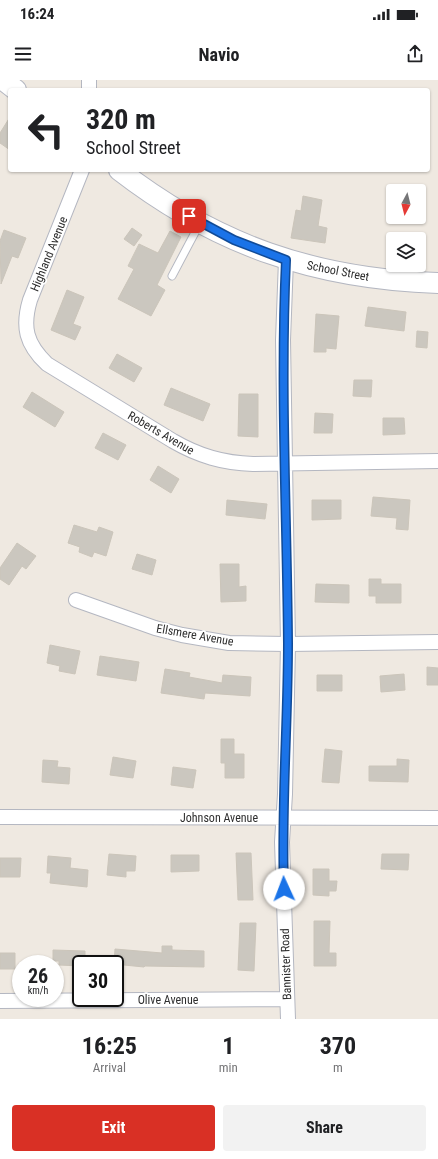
<!DOCTYPE html>
<style>
body{margin:0;font-family:"Roboto Condensed",sans-serif;background:#f2f2f2;color:#202124;height:100vh;display:flex;flex-direction:column;font-size:15px;white-space:nowrap}
*{box-sizing:border-box;margin:0}
p{font-size:13px;color:#757577}
.icon{flex:none;width:22px;height:22px;fill:none;stroke:currentColor;stroke-width:2;stroke-linecap:round;stroke-linejoin:round}
.map{position:relative;height:939px;overflow:hidden}
.panel{display:flex;flex-direction:column;background:#fff;flex:1}
.panel>*{flex:none}
.banner{position:absolute;left:8px;top:8px;width:422px;height:84px;border-radius:4px;box-shadow:0 1px 3px #0004;background:#fff;color:#202124;overflow:hidden}
.needle{width:26px;rotate:187deg}
.fabs{position:absolute;left:386px;top:104px;display:grid;gap:8px}
.fabs a{display:grid;place-items:center;width:40px;height:40px;border-radius:4px;background:#fff;box-shadow:0 1px 3px #0004;font-size:20px}
.speed{position:absolute;left:12px;top:875px;display:flex;gap:8px;font-size:20px;font-weight:700;text-align:center}
.speed>*{display:grid;place-content:center;width:52px;height:52px;border-radius:50%;background:#fff;box-shadow:0 1px 3px #0004;line-height:1}
.speed small{font-size:10px;font-weight:400}
.speed .limit{border:2px solid #111;border-radius:6px;background:#fff;color:#111}
.pin{position:absolute;display:grid;place-items:center;width:34px;height:34px;color:#fff;margin:-17px;border-radius:8px;box-shadow:0 2px 6px #0006}
.me{position:absolute;width:44px;margin:-22px;rotate:358deg;stroke-linejoin:round;filter:drop-shadow(0 0 3px #0008)}
.turn{display:flex;align-items:center;gap:14px;height:84px;padding:0 12px;font-size:18px}
.turn .icon{width:52px;height:52px;stroke-width:2.5}
.turn b{display:block;font-size:28px;line-height:34px}
.eta{display:flex;justify-content:space-evenly;align-items:center;height:68px;text-align:center}
.eta b{font-size:24px;font-weight:700;line-height:28px}
.cta{display:flex;gap:8px;margin-top:auto;padding:8px 12px}
.cta a{flex:1;height:46px;border-radius:4px;background:#d93025;color:#fff;font-size:16px;font-weight:700;line-height:46px;text-align:center}
.cta a+a{background:#f2f2f2;color:#202124}
.status{display:flex;justify-content:space-between;align-items:center;height:28px;padding:0 20px;background:#fff;direction:ltr}
.status svg{height:11px;fill:currentColor}
header{display:flex;justify-content:space-between;align-items:center;height:52px;padding:0 12px;background:#fff;font-size:18px;font-weight:700}
.map>svg:first-child{display:block}
</style>
<div class="status"><b>16:24</b><svg viewBox="0 0 49 12"><path d="M0 12V9h3v3zM5 12V6h3v6zM10 12V3h3v9zM15 12V0h3v12zM26 1h20v11H26zM47 4h2v5h-2z"/></svg></div>
<header><svg class="icon" aria-label="menu" viewBox="0 0 24 24"><path d="M4 6h16M4 12h16M4 18h16"/></svg>Navio<svg class="icon" aria-label="share" viewBox="0 0 24 24"><path d="M12 15V3M7 8l5-5 5 5M5 13v7h14v-7"/></svg></header>
<div class="map">
<svg width="438" height="939" viewBox="0 0 438 939">
<rect width="100%" height="100%" fill="#efe9e1"/>
<path fill="#cbc7bf" stroke="#cbc5ba" d="M10,37V70L0,63V53Z
M303,116L322,120L318,146L327,148L325,163L291,158L296,130L301,131Z
M132,148L142,155L134,166L124,159Z
M4,150L26,158L18,178L12,176L1,204L0,161Z
M170,151L181,157L157,205L165,210L151,236L118,219L134,189L128,186L139,164L158,173Z
M67,210L84,217L73,244L81,247L75,260L51,250Z
M368,227L406,232L404,251L365,246Z
M316,234L339,236L336,269L326,268V272H314Z
M417,251L428,252L427,268L416,267Z
M117,274L142,288L134,302L109,288Z
M354,300H372L371,317L353,316Z
M171,308L210,324L203,341L164,325Z
M32,312L64,332L55,347L23,327Z
M239,314H258V357L238,356Z
M315,333L333,334L332,353H314Z
M383,338H404L405,354L383,355Z
M103,353L126,365L118,380L95,368Z
M158,386L179,399L171,413L150,400Z
M373,417L410,420L408,450L396,449L397,438L371,436Z
M227,420L267,424L265,439L226,435Z
M312,420H341V439L312,440Z
M74,445L97,452L99,447L113,452L106,476L94,472L92,477L79,472L80,467L68,463Z
M17,463L36,476L26,489L22,486L9,505L0,499V488Z
M137,474L156,480L152,495L132,489Z
M220,484H239V507L246,506V521L221,522Z
M369,499H381V504H401V523H376V516H369Z
M316,504L349,505V523L315,522Z
M50,565L80,571L75,594L59,591L60,586L47,583Z
M100,576L139,582L136,601L97,595Z
M427,587L438,588V605H427Z
M165,589L190,593L189,597L222,603L223,595L251,597L250,616L205,613L204,619L161,613Z
M404,594L405,610L381,612L380,596Z
M317,595H342V611H317Z
M221,659H234V674H244V698H225V683H221Z
M325,669L342,671L339,703L322,702Z
M113,677L136,681L133,698L110,695Z
M397,679L409,680L408,702L369,701V686H397Z
M43,680L58,681L57,687L70,688L69,704L42,702Z
M173,687L196,690L193,708L171,705Z
M236,773H251L253,820H238Z
M109,774L136,776L135,791H126V797L107,795Z
M382,774H409L408,790L381,789Z
M171,775H199V791L171,792Z
M48,776L71,778L70,788L88,790L87,807L50,803L51,793H47Z
M0,778H21L20,797H0Z
M313,789H329V801H337L336,811H329V816L313,815Z
M314,841H330L329,873H336V886H314Z
M240,843H256L254,891L238,890Z
M162,866H172V870L204,871V887L145,886L144,887L114,884L115,869L162,873Z
M53,870L85,871V884H81V886L59,885V881H53Z
M0,873H15V889H0Z"/>
<g fill="none" stroke-linecap="round" stroke-linejoin="round">
<defs>
<path id="lane" d="M172,196L200,143"/>
<path id="street" d="M89,10V0
M82,90L30,220C22,247 26,264 47,284L173,361C199,376 223,383 253,384L438,381
M286,180L283,260L288,564L285,714L282,762L288,939
M76,520L155,548L182,555L229,563L288,564L438,562
M0,737L438,738
M0,921L287,919"/>
<path id="secondary" d="M3,0L16,10
M119,90C216,165 315,199 438,203"/>
</defs>
<use href="#lane" stroke="#b4b7c1" stroke-width="9"/>
<use href="#street" stroke="#b4b7c1" stroke-width="16"/>
<use href="#secondary" stroke="#b4b7c1" stroke-width="22"/>
<use href="#lane" stroke="#fff" stroke-width="7"/>
<use href="#street" stroke="#fff" stroke-width="14"/>
<use href="#secondary" stroke="#fff" stroke-width="20"/>
</g>
<g fill="none" stroke-linecap="round" stroke-linejoin="round">
<defs>
<path id="route" d="M189,136L234,160L286,180C280,308 287,435 288,563C288,645 281,727 284,809"/>
</defs>
<use href="#route" stroke="#114b97" stroke-width="10"/>
<use href="#route" stroke="#1a73e8" stroke-width="7"/>
</g>
<g text-anchor="middle" dominant-baseline="central" stroke-width="3.5" stroke-linejoin="round" paint-order="stroke">
<g font-size="12" fill="#2e2e2e" stroke="#fff">
<text transform="translate(49 174) rotate(-68)">Highland Avenue</text>
<text transform="translate(338 191) rotate(11)">School Street</text>
<text transform="translate(161 353) rotate(30)">Roberts Avenue</text>
<text transform="translate(195 555) rotate(10)">Ellsmere Avenue</text>
<text x="219" y="738">Johnson Avenue</text>
<text transform="translate(286 884) rotate(-92)">Bannister Road</text>
<text x="168" y="920">Olive Avenue</text>
</g>
</g>
</svg>
<div class="fabs">
<a><svg class="needle" viewBox="-14 -14 28 28"><path d="M0-13l5 13h-10z" fill="#e53935"/><path d="M0 13l5-13h-10z" fill="#757577"/></svg></a>
<a><svg class="icon" aria-label="layers" viewBox="0 0 24 24"><path d="M12 4l9 5-9 5-9-5zM3 14l9 5 9-5"/></svg></a>
</div>
<div class="speed"><div>26<small>km/h</small></div><div class="limit">30</div></div>
<div class="pin" style="left:189px;top:136px;background:#d93025"><svg class="icon" aria-label="arrive" viewBox="0 0 24 24"><path d="M6 21V4h12l-3 4 3 4H6"/></svg></div>
<svg class="me" style="left:284px;top:809px" viewBox="-20 -20 40 40"><circle r="19" fill="#fff"/><path d="M0-13L10 11 0 6-10 11z" fill="#1a73e8"/></svg>
<div class="banner">
<div class="turn"><svg class="icon" aria-label="left" viewBox="0 0 24 24"><path d="M17 20v-9H6M10 6l-5 5 5 5"/></svg><div><b>320 m</b>School Street</div></div>
</div>
</div>
<section class="panel">
<div class="eta">
<div><b>16:25</b><p>Arrival</p></div>
<div><b>1</b><p>min</p></div>
<div><b>370</b><p>m</p></div>
</div>
<div class="cta"><a>Exit</a><a>Share</a></div>
</section>
